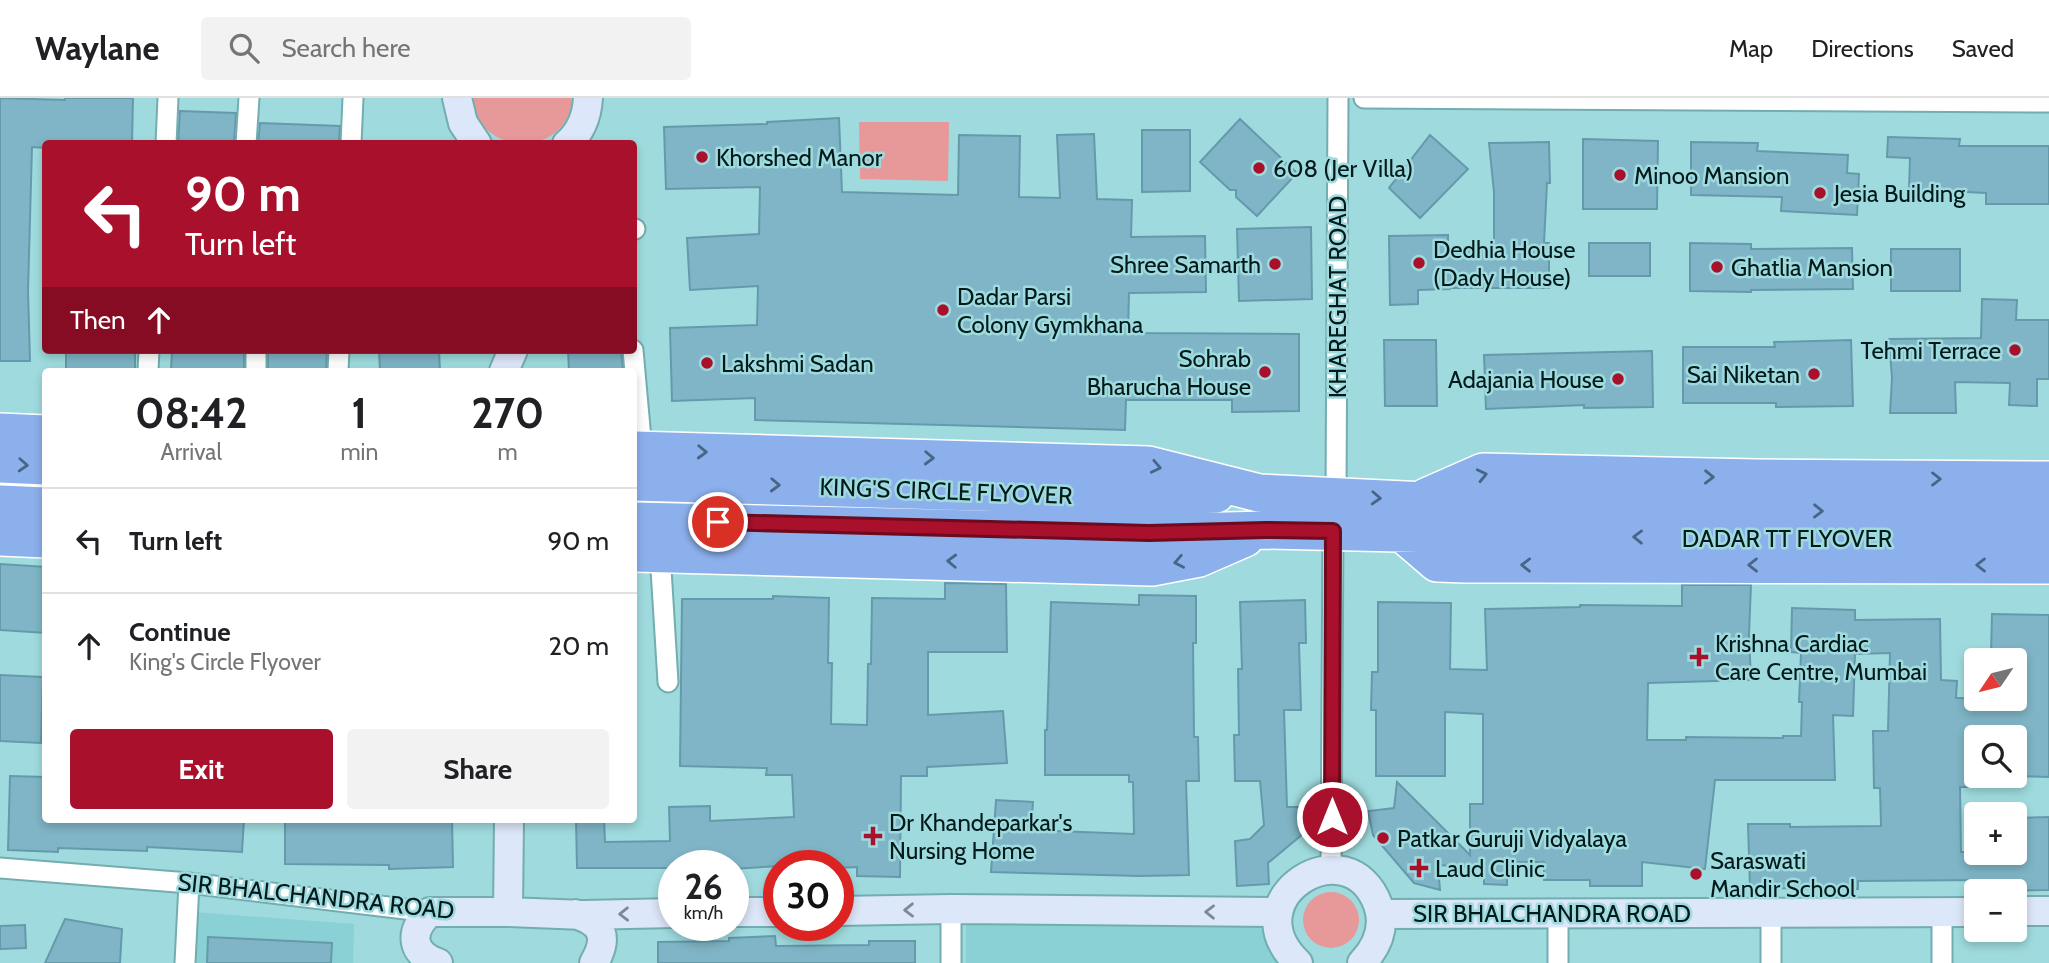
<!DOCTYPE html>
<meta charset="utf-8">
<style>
body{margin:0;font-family:Cabin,sans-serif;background:#f2f2f2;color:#202124;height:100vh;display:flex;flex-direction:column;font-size:26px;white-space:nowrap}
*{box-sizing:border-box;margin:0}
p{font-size:23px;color:#757577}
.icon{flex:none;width:38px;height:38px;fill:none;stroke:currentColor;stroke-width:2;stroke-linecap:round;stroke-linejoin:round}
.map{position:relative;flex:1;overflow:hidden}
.panel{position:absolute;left:42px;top:270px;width:595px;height:455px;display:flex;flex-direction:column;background:#fff;border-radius:7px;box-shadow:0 4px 10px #0003}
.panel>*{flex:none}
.hud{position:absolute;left:42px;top:42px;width:595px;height:214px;border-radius:7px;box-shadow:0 4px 10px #0003;background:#a8102c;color:#fff;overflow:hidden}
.needle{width:46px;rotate:235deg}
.buttons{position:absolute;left:1964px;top:550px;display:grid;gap:14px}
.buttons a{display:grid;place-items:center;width:63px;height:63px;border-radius:7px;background:#fff;box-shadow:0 4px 10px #0003;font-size:35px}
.speed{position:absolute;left:658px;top:752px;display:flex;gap:14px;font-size:35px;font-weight:700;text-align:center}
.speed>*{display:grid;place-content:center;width:91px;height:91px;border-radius:50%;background:#fff;box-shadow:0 4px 10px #0003;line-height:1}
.speed small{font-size:18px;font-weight:400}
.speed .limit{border:10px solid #d22;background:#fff;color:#111}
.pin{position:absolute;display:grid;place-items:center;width:60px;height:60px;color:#fff;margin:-30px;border:4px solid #fff;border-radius:50%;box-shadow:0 2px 7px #0007}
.me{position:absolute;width:77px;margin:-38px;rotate:0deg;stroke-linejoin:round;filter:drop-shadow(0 0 5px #0008)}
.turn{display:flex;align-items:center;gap:24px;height:147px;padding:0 28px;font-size:32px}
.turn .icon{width:91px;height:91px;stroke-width:2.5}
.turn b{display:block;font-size:49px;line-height:60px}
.then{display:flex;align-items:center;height:66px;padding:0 28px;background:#0003;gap:14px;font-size:26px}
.eta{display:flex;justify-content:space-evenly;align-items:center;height:119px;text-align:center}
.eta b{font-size:42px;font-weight:700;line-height:49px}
.primary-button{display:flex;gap:14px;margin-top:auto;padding:14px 28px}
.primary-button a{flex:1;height:80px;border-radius:7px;background:#a8102c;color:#fff;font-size:28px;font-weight:700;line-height:80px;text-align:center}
.primary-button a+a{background:#f2f2f2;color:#202124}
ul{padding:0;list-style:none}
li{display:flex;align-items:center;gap:21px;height:105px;padding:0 28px;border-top:2px solid #e0e0e0}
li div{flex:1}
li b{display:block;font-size:26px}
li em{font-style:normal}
header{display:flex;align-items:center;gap:42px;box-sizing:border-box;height:98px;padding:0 35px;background:#fff;border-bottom:2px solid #e0e0e0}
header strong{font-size:33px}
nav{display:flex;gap:38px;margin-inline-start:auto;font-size:24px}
.search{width:490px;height:63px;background:#f2f2f2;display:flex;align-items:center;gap:18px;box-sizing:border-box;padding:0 24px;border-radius:7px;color:#757577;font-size:26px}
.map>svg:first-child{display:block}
</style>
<header>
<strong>Waylane</strong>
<div class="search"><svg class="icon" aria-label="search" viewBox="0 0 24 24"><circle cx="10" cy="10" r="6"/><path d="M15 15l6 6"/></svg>Search here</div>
<nav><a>Map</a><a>Directions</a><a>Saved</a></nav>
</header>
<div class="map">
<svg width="2049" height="865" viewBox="0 0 2049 865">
<rect width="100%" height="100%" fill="#9fdbde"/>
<path fill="#89d1d5" d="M194,814L354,826L353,865H195Z
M966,824L1266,827L1272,855L1282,865H966Z"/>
<path fill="#e69998" d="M473,0H572C569,61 477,60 473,0Z
M859,24H949L948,83L860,81Z
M1303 822a28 28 0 1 1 56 0a28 28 0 1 1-56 0Z"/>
<path fill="#7fb5c6" stroke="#659aab" stroke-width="2" d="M0,0L65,2V0H133L132,46H46V50L32,49L28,193L30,263H0Z
M180,13L236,15L234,46H178Z
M839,20L842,94L958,97L959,37L1020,38L1019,99L1060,100L1057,37L1094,36L1097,101L1132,102L1131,139L1205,138L1206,194L1129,195L1128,233H1132V235L1299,236V313L1232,314V302H1126L1125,332L755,322V300L672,303L670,230L757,227L758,188L690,192L687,140L759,136L760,89L666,91L664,29L767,26V24Z
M1240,21L1297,75L1257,118L1236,99V92H1230L1200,64Z
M260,25L340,28L339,46H258Z
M1142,32H1190V93L1142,94Z
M1430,37L1468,71L1420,120L1389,90Z
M1888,39L1960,41L1959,48H2049V106H1986V95L1909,91L1910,60L1887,59Z
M1583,41L1658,43L1657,111H1583Z
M1549,44L1550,85H1547L1544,145H1549V190H1450V191L1418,192V206L1390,207L1389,138L1448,137V152H1494V94L1489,45Z
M1691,44L1758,45L1757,53L1848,57L1847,75L1859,76L1857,117L1781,113L1782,99L1691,97Z
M1311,129L1312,201L1239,203L1237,131Z
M1589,145H1650V178H1589Z
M1690,145L1751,146V151L1852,150L1853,191L1751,192V194L1690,193Z
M1891,151H1960V193H1891Z
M1982,201L2017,202L2016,222H2049V281H2037V308L2009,307L2010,285L1955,284L1956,315H1890L1892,280L1889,241L1981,240Z
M1384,242H1436L1437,308H1385Z
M1851,242L1853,308L1776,309V305H1683V249H1775L1774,244Z
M66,252L135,253V273H66Z
M172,252H244V273H171Z
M268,252H327L326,273H268Z
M379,252H439L440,273H380Z
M568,252H621L623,273H569Z
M1652,253L1653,309L1584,310V307L1486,311L1484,257Z
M0,466L46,469V535L0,532Z
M945,485L1006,486L1007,554H928V617L1003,613L1007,665L927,669V678H901L900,779L857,778V769L838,770V768H779L733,771V768H674V770H577L576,721H604L605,744L670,743L669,709L710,708V723L794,719L792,677H766L767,670L680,668L682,501H773V498L829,500L828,565H832L831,626L867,627L868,566H871L872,500L945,501Z
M1682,487H1751L1749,536L1751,582L1648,585L1647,642H1686V639L1783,640V638H1801L1802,604H1799L1801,555L1791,554L1792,510L1855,512V522L1940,521L1941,582L1957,583L1956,600H2014V557L1991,556L1992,516L2049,517V679L2014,678V639H1968L1969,689H1960L1961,754H2014V720L2049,719V792L1982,793V782L1858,783V791L1750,790L1748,726H1790V729L1881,728L1880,690H1874L1873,633H1888L1890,555L1855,556L1853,618L1833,617L1835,682H1715L1705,771L1642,764V788H1590V782H1544V764H1507V787L1484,786V770L1438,767L1440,792L1414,785L1373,737L1368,713L1394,710L1397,684L1470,757V706H1483V616L1445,614V678H1376V612H1371L1372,574H1378V504L1451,505L1450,571L1487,572L1485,511L1580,509V507L1682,508Z
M1139,497L1196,498V545H1193L1194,639H1198L1199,683H1186L1189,777L1140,778L991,774L996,702L1033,704L1031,732L1134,736L1133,684H1129V677H1045V632H1047L1051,504L1139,507Z
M1305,502L1306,545H1299L1301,612H1284L1287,709H1303L1304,735L1268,765L1269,786L1237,788L1235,743L1250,741L1264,727L1260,683H1235L1234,637H1239L1238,571H1242L1240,504Z
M0,577L43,579L41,645L0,643Z
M10,678L46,679V721H244L242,754L147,749V753L58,750V754L8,752Z
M285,721H452L453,769L389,771V767L285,766Z
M65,821L122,831L120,865H45Z
M25,827L26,850L0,851V828Z
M775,838L776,848L869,847V843H915V865H658V844L729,843V840Z
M208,839L332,845L331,865H207Z"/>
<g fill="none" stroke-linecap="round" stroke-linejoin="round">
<defs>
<path id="street" d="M1364,0L2049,4
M166,46L168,0
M246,46L249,0
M351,46L353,0
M634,131H635
M256,252V273
M633,252L642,352
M148,273L149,252
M338,273L339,252
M1336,398L1338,0
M660,455L668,584
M0,770L189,785L430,814
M1331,771L1333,433
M1942,814V865
M185,865L189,785
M951,865V811
M1558,865V815
M1771,865V814"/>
<path id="secondary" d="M457,0L463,25L477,46
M567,46C581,34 587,17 588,0
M504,273L513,252
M838,813L951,811L1278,814
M2014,813H2049
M508,814L509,721
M733,814H779
M575,816C603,825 609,839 594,865
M1381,816L1976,814
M438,865C410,855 409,833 430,814H508L584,817L674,815
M1298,865C1230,800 1349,727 1378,807C1386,830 1377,849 1362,865"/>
<path id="highway" d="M0,334L46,336
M634,352L1148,367L1259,395L1529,408L1834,413L2049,411
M0,366L46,368
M634,384L1150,399L1216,396
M1426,399L1483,374L1756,380L2049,382
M0,406L46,408
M634,423L1149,435L1266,432L1526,438L1834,441L2049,439
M1402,435L1437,465L1466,466L2049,467
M0,439L46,441
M634,455L1152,469L1199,460L1245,440"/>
</defs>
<use href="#street" stroke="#72adb0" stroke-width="23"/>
<use href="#secondary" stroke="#72adb0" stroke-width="32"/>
<use href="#highway" stroke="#fff" stroke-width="40"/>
<use href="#street" stroke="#fff" stroke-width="19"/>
<use href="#secondary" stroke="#dce7f9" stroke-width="28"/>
<use href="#highway" stroke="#8cb0ec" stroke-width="37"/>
</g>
<defs><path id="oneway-chevron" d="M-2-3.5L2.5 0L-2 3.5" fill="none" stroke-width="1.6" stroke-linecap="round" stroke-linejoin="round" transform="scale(1.75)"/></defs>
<g stroke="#476584">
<use href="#oneway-chevron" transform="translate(702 354) rotate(2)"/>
<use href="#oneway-chevron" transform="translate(929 360) rotate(2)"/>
<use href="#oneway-chevron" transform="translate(23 367) rotate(3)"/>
<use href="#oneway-chevron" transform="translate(1156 369) rotate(12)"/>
<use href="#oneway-chevron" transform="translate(1482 377) rotate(-13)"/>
<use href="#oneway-chevron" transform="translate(1709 379) rotate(1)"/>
<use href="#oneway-chevron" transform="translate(1936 381)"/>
<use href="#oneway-chevron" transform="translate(775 387) rotate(2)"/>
<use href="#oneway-chevron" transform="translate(1376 400) rotate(3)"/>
<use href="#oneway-chevron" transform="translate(1818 413) rotate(1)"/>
<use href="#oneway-chevron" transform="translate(1638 439) rotate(-179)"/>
<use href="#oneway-chevron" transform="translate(952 463) rotate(-178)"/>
<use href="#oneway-chevron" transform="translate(1179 464) rotate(169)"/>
<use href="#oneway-chevron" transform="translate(1526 467) rotate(-179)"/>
<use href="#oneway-chevron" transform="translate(1753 467) rotate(180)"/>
<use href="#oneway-chevron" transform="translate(1981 467) rotate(180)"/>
</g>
<g stroke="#7a8b95">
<use href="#oneway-chevron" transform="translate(909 812) rotate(179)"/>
<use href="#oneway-chevron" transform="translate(1210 814) rotate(-179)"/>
<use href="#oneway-chevron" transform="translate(624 816) rotate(179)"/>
</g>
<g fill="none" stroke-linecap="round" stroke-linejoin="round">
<defs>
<path id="route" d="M718,424L1149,435L1266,432L1333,433L1332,719"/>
</defs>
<use href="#route" stroke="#6d0a1d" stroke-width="18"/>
<use href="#route" stroke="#a8102c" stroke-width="12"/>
</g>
<g fill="#a8102c" stroke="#9fdbde" stroke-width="2.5">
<circle cx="702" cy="59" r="7"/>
<circle cx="1259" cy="70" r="7"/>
<circle cx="1620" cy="77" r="7"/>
<circle cx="1820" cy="95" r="7"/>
<circle cx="1419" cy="165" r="7"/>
<circle cx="1275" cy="166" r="7"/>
<circle cx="1717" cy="169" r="7"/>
<circle cx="943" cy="212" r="7"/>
<circle cx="2015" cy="252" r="7"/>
<circle cx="707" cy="265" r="7"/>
<circle cx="1265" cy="274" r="7"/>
<circle cx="1814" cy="276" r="7"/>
<circle cx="1618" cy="281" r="7"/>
<path d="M1695.5 548.5h7v7h7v7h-7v7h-7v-7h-7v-7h7z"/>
<path d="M869.5 727.5h7v7h7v7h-7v7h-7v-7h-7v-7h7z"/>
<circle cx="1383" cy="740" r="7"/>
<path d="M1415.5 759.5h7v7h7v7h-7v7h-7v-7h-7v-7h7z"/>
<circle cx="1696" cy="776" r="7"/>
</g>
<g text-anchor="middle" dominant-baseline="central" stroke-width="5" stroke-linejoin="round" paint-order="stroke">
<g font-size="24" fill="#021a1b" stroke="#9fdbde" text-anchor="start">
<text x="716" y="59">Khorshed Manor</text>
<text x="1273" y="70">608 (Jer Villa)</text>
<text x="1634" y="77">Minoo Mansion</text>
<text x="1834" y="95">Jesia Building</text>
<text x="1433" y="151">Dedhia House<tspan x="1433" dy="28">(Dady House)</tspan></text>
<text x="1261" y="166" text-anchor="end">Shree Samarth</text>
<text x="1731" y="169">Ghatlia Mansion</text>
<text x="957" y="198">Dadar Parsi<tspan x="957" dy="28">Colony Gymkhana</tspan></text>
<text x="2001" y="252" text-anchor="end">Tehmi Terrace</text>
<text x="1251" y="260" text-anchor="end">Sohrab<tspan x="1251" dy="28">Bharucha House</tspan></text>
<text x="721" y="265">Lakshmi Sadan</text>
<text x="1800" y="276" text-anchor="end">Sai Niketan</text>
<text x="1604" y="281" text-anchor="end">Adajania House</text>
<text x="1715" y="545">Krishna Cardiac<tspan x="1715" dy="28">Care Centre, Mumbai</tspan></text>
<text x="889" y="724">Dr Khandeparkar's<tspan x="889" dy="28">Nursing Home</tspan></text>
<text x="1397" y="740">Patkar Guruji Vidyalaya</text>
<text x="1710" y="762">Saraswati<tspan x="1710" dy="28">Mandir School</tspan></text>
<text x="1435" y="770">Laud Clinic</text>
</g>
<g font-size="24" fill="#021a1b" stroke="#9fdbde">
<text transform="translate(1337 199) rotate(-90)">KHAREGHAT ROAD</text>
<text transform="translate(946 393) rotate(2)">KING'S CIRCLE FLYOVER</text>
<text x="1787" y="440">DADAR TT FLYOVER</text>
<text transform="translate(316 798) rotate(6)">SIR BHALCHANDRA ROAD</text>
<text x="1552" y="815">SIR BHALCHANDRA ROAD</text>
</g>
</g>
</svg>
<div class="buttons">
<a><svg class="needle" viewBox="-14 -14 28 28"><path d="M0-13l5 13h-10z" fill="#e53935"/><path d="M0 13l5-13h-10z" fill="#757577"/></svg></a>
<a><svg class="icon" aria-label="search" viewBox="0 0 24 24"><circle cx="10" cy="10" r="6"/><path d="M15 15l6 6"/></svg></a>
<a>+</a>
<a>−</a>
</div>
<div class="speed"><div>26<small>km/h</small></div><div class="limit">30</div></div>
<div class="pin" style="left:718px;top:424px;background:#d93025"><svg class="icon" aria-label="arrive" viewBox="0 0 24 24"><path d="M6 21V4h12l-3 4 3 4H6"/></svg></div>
<svg class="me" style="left:1332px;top:719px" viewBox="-20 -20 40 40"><circle r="17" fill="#a8102c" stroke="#fff" stroke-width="3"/><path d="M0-11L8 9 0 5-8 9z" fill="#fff"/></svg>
<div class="hud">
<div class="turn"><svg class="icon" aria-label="left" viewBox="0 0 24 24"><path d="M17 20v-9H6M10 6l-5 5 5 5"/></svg><div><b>90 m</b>Turn left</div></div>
<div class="then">Then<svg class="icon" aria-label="ahead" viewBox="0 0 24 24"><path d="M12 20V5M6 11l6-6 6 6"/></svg></div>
</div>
<section class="panel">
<div class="eta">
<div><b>08:42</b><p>Arrival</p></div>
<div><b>1</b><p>min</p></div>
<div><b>270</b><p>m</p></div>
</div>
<ul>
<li><svg class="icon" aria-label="left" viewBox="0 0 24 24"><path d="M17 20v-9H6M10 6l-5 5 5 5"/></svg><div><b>Turn left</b></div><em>90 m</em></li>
<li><svg class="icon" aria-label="ahead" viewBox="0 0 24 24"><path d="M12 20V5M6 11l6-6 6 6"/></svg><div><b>Continue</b><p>King's Circle Flyover</p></div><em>20 m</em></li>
</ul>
<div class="primary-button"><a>Exit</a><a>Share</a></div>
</section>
</div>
